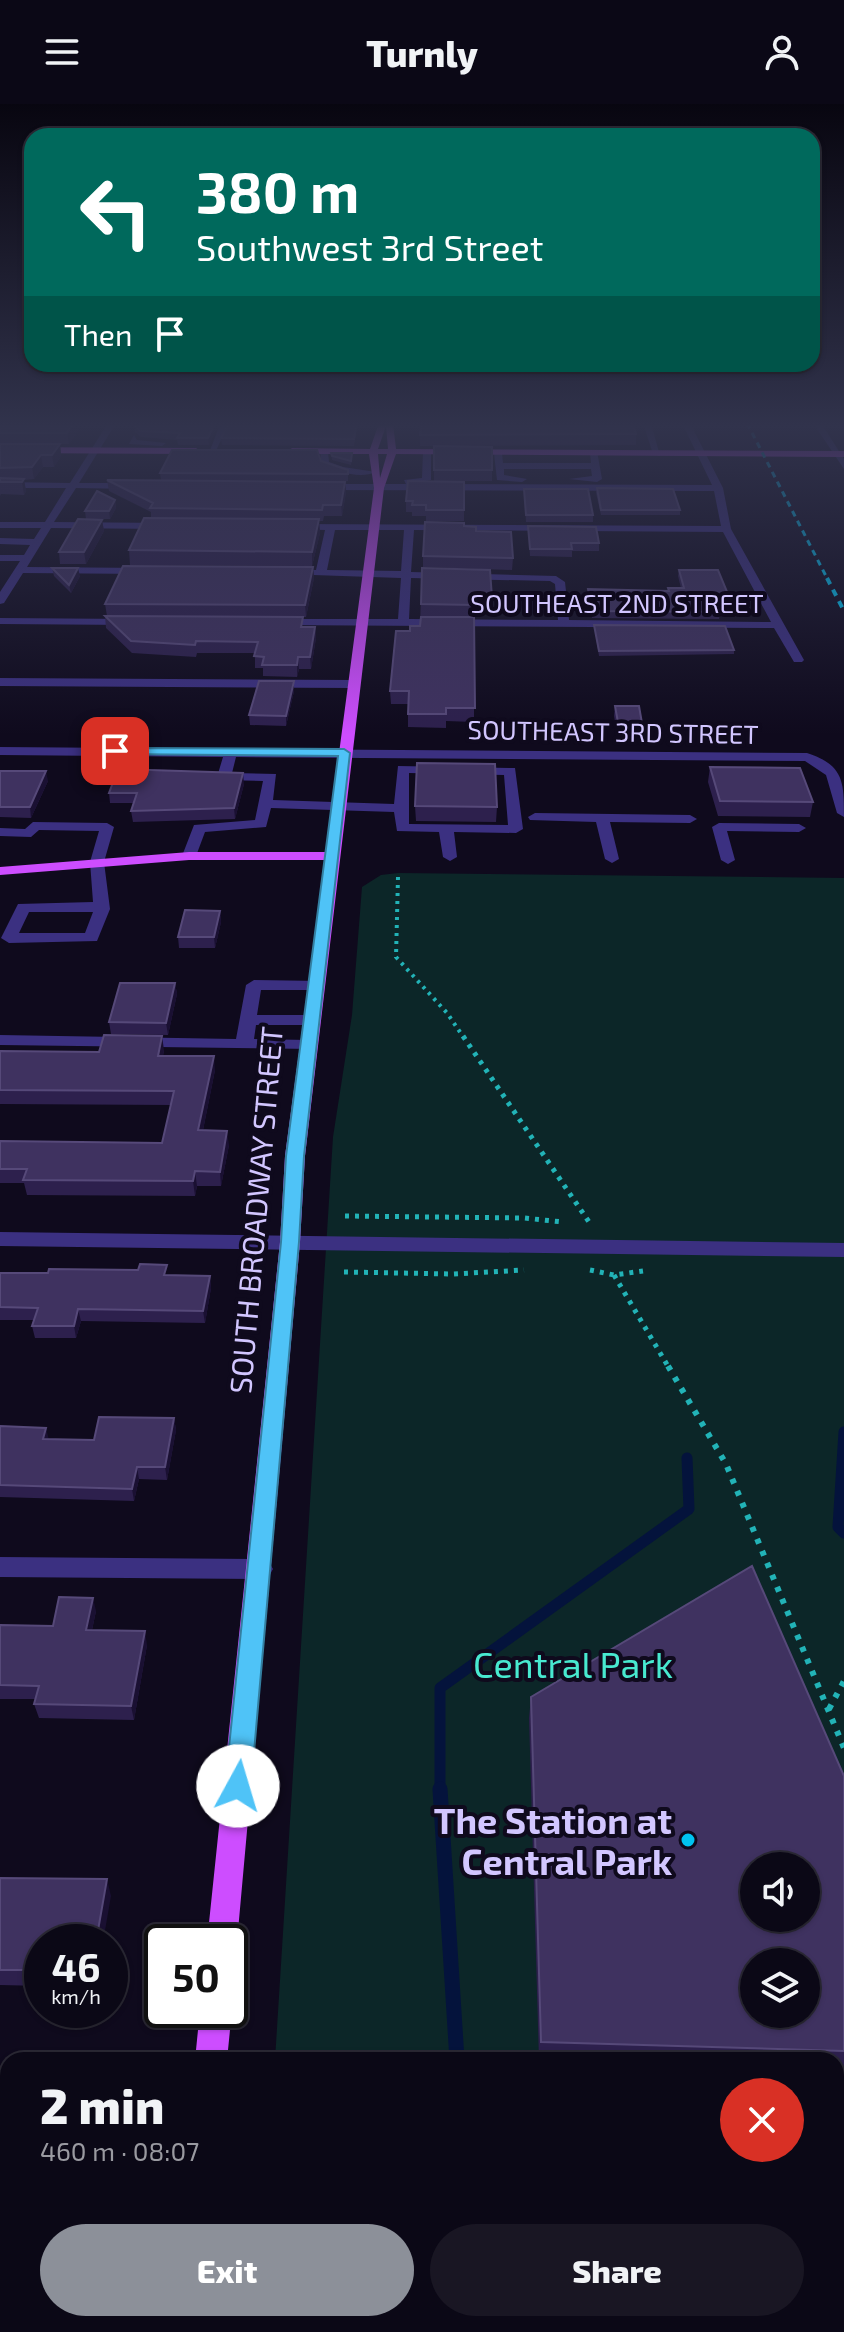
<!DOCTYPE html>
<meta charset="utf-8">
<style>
body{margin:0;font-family:"Exo 2",sans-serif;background:#191623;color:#f1f3f6;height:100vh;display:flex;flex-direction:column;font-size:30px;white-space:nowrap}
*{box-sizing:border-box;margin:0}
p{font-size:26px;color:#9a9aa1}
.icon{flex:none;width:44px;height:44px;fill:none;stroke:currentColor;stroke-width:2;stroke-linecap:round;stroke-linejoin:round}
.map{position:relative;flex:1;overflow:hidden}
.sheet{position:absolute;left:0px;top:1948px;width:844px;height:280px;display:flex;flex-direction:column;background:#0b0816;border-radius:24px 24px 0 0;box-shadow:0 2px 6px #0004,0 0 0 2px #2b2935}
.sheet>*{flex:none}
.top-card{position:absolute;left:24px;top:24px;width:796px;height:244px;border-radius:24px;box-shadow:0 2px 6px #0004,0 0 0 2px #2b2935;background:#00695c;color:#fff;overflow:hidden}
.controls{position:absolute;left:740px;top:1748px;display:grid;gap:16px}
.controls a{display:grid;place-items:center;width:80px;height:80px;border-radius:50%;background:#0b0816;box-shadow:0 2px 6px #0004,0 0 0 2px #2b2935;font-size:40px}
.speed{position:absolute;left:24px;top:1820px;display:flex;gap:16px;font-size:40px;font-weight:700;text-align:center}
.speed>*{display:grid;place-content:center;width:104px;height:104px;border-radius:50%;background:#0b0816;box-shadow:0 2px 6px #0004,0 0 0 2px #2b2935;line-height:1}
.speed small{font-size:20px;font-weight:400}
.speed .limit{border:4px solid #111;border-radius:12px;background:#fff;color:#111}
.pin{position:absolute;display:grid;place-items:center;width:68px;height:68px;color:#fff;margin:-34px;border-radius:16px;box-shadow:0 4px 12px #0006}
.me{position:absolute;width:88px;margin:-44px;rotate:6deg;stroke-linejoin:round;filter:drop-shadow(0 0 6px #0008)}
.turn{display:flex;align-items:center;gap:28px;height:168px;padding:0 40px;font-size:36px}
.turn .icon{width:104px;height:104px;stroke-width:2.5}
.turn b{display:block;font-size:56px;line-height:68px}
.then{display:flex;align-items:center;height:76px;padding:0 40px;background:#0003;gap:16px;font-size:30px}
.round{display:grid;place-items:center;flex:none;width:84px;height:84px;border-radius:42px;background:#191623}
.overview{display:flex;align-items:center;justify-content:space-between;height:136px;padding:0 40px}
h1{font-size:48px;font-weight:800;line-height:60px}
.cta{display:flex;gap:16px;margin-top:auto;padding:16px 40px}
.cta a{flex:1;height:92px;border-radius:48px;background:#8c9099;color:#fff;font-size:32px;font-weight:800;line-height:92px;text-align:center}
.cta a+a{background:#191623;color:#f1f3f6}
header{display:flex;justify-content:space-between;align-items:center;height:104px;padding:0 40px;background:#0b0816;font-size:36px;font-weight:800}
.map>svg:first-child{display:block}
</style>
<header><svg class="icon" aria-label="menu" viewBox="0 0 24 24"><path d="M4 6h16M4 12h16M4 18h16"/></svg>Turnly<svg class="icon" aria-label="person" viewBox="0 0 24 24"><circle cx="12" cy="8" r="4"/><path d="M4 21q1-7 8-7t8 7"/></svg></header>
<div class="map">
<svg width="844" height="2228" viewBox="0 0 844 2228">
<rect width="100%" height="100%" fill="#0f0a1d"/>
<path fill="#0c2628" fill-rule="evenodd" d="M398,769L844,774V2228H252L253,2220H836V1956H275L333,1033L352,911L362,783L381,771ZM754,1762H806V1814H754ZM754,1858H806V1910H754Z"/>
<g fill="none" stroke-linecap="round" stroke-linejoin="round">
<path stroke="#04133c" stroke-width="11" d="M844,1328L838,1423L844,1429
M440,1687V1584L689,1405L687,1354"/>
<path stroke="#04133c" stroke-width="15" d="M440,1685L457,1956
M458,2220V2228"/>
<path stroke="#22b3b7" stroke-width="4" stroke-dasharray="3 5" stroke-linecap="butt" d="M398,773L396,853L447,909L464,934"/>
<path stroke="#22b3b7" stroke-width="5" stroke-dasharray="4 6" stroke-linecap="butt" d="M463,932L591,1121
M345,1112L524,1114L563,1118
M590,1166L614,1171L643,1167
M344,1168L453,1170L524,1166
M614,1171L669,1264"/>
<path stroke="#22b3b7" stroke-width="6" stroke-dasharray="5 8" stroke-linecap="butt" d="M668,1262L726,1360L844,1644
M829,1605L844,1577"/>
<path fill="#3b3081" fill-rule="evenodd" d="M108,319H116L79,379H134L139,382L134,385L76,384L54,418L168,419L173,422L168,425L51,424L27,463L148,464L153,467L148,470L23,469L4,499L0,500V488L20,457H0V451H24L30,441L0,440V434L34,435L41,424H0V418H45L66,384H0V378L70,379Z
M234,319H245L225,327L215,349H209L219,323Z
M643,319H651L660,352L653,350Z
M682,319H690L723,384L731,425L804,556L802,558H794L774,524L276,521L270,518L276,515H398L401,474L284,470V466L288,465L316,466L325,426L289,425L292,420L721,422L714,387L318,386L313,383L318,380H406L404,376L422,374L423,348L427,345L431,348V376L409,380L712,381ZM335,426H404L401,467L327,466ZM414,426L723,428L771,518L569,516L565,478L556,472L411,468ZM411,474L550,477L555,480L558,516L409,515Z
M813,319H821L844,355V365Z
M134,331L137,336L166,339L162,342L129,340Z
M324,345L328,348L329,358L343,363L376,368C360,375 338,368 322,361L320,348Z
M498,346L502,349L503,359H591L590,349L597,347L602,375L597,378L569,375L592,372L591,365H504V371L527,375L522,378L497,376L494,349Z
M0,514L132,515L138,518L132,521L0,520Z
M0,574L353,576L359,580L353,584L0,582Z
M0,643L807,649C844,661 844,678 844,713L837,709L826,671L805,657L236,653L232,669L276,670L273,696L394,700L398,662L515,664L523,725L516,729L454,728L457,753L450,757L443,753L439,728L397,727L394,708L271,704L266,723L205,728L196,752L189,756L182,752L194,721L255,716L263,677L219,676L217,673L223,653L0,651ZM409,669L504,671L508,721L409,720Z
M535,709L690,711L697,715L690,719L610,718L619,755L612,759L605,755L596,718L530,716L528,713Z
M33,718L107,719L114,723L104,758L110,805L97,837L9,839L1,834L18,800L93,798L90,758L99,727L39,726L31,733L0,732V724L25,725ZM29,808H93L85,829H19Z
M719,719L799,720L806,724L799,728L727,727L735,756L728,760L721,756L712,723Z
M254,876L321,877L323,881L321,885L315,886H261L257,911H310L319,916L310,921H256L254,935L308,936L317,941L314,945L0,941V931L236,935L246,881Z
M0,1128L844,1139V1153L0,1142Z
M0,1453L260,1455L269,1458L273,1465L269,1472L260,1475L0,1473Z
M0,1983H8V2017H0Z"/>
<path fill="#cd4dff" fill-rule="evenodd" d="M379,319H393L396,345L844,347V353L396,350L384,384L305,1052L300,1138L237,1838L230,1850V1838H207L280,1138L285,1052L325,756H189L0,771V763L189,748H326L374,384L369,350H292L288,347L292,344L370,345ZM386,322L388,345H378ZM378,350H387L380,374Z
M0,343L196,344L200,347L196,350L0,349Z
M230,1901L232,1906L227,1956H195L200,1906H230Z
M163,2220H199L198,2228H162Z"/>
<path stroke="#00c3f1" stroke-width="3" stroke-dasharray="6 5" stroke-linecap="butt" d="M747,319L828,476"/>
<path stroke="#00c3f1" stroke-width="4" stroke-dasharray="7 6" stroke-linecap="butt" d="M827,474L844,507"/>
</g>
<path fill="#2d204d" d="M0,319H83L69,340H60L61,352L54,363H43L34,375L24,376L26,387L24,391L1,390L0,392Z
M136,319H228L218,320L209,341H178L177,336L141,333L135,328V322Z
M358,319L354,342L222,341L221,334Z
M636,330V341L420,342V331Z
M434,342L492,343V377H434Z
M331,349L352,353L351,361L332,356Z
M321,357L348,366V377L161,376L160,369Z
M107,376L345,378L346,388L342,412H324L323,417H319L320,429L312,462L130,461L129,446L151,414V408L109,387Z
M464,378V417H426V412H412V408H406V397Z
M597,384L680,406V411H601L596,389Z
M524,385L593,411V418H526Z
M115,396L116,404L110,415H86L85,407Z
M102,416L104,427L86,460H60L59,448Z
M464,422L476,427L513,454L512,466L423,463V452Z
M528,422L599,439V447H572V453L530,452Z
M313,463L314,474L306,513L107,512L105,500Z
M52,464L80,472L71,489L54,472Z
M422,464L492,494V507H474V618L446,617V624L408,623V600H391L390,587L410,527L420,522Z
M679,466L730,495V502H717L720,508L719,515L592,514L588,492V485L668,487V484H681L678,472Z
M105,512L315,523L316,534L311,565H299L297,573L263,572V564H255V549H197L196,553L132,549L106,524Z
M594,521L734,546V550L599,552Z
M294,577V587L286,622L250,621L249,611Z
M615,602L643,625L642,634H618L614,612Z
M710,663L813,698L810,713L718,712L708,678Z
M0,667L48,677L31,714L0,713Z
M244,680L235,715L133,718L131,707L134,699H110L109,689Z
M415,702L497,703L496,718L416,717Z
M220,807L221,818L215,844H179L178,833Z
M175,879L177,890L168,931L111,930L109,918Z
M164,946L163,952L215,966L203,1026L229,1041L221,1082H197L195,1092L27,1091L24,1079H0V1037L162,1039L171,1001L0,1000V947L99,948Z
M0,1169L210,1172L211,1184L205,1219L81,1217L76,1234H35L32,1222L34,1216H0Z
M174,1314L176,1326L167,1376L139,1375L134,1397L0,1393V1322L49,1335L94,1336Z
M96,1507L92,1526L147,1541L134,1616L39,1614L34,1600L36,1595H0V1521L53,1522Z
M531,1593L844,1672V1965H836V1956H539L529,1614Z
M0,1774L111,1792L42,1838V1882L0,1881Z"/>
<path fill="#1a1032" d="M74,319H83L69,340L67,329Z
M215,319H228L218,320L209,341L208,334Z
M60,340L61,352L54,363L52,351Z
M41,351L43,363L34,375L32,363Z
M24,375L26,387L24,391L22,378Z
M345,378L346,388L342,412L341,401Z
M115,396L116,404L110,415L109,407Z
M319,415L320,429L312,462V448Z
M102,416L104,427L86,460L84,448Z
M313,463L314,474L306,513L305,501Z
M78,464L80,472L71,489L69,481Z
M315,523L316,534L311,565L310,553Z
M298,553L299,565L297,573V561Z
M294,577V587L286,622V612Z
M46,667L48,677L31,714L30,703Z
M243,669L244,680L235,715L234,704Z
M220,807L221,818L215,844L214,833Z
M175,879L177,890L168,931L166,919Z
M162,932L164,946L160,966L158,952Z
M214,952L215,966L200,1041L198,1026Z
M227,1027L229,1041L221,1082L220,1068Z
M195,1067L197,1082L195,1092L193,1077Z
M210,1172L211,1184L205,1219L203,1207Z
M78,1205L81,1217L76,1234L74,1222Z
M174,1314L176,1326L167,1376L165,1363Z
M46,1324L49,1336L43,1335Z
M137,1363L139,1375L134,1397L132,1385Z
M93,1494L96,1507L89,1540L86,1526Z
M145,1527L147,1541L134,1616L131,1602Z
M107,1775L111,1792L103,1838H96Z
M19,2220H29L27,2228H18Z"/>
<path fill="#3f3260" stroke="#564979" stroke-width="2" fill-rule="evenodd" d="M0,319H74L67,329H0Z
M136,319H215L208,334H177L180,329L140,327L135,322Z
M236,319H357L354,335L221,334L227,323Z
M422,319H633L636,330L420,331Z
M0,340H60L52,351H41L32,363L0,364Z
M434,342L492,343V366H434Z
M172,346H317L321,357L348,366V370L160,369Z
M331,349H352L351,357L332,352Z
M0,374L24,375L22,378H0Z
M107,376L345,378L341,401H323L322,406L150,404L153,399Z
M408,377L464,378V406H426V401H412L413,397H406Z
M597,384L673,385L680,406H601Z
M524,385H588L593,411H526Z
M97,387L115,396L109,407H85Z
M144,414L319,415L312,448L129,446Z
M78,415L102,416L84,448H59Z
M425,418L464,419V422L476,423V427L511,428L513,454L423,452Z
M528,422L596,423L599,439H571L572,445H530Z
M123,462L313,463L305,501L105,500Z
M52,464H78L69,481Z
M422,464L490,466L492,494H474V501L421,500Z
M679,466H718L730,495H714L720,508L592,507L588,485L669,487L668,484H684Z
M105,512L303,513L301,523H315L310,553H298L297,561H262L264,553L254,552L258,538L196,537L195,541L131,537Z
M421,513H474L475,604H446V610H408L409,587H390L396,527H410V522H420Z
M594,521L725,522L734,546L599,547Z
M259,577H294L286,612L249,611Z
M615,602H639L643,625L619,624Z
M417,659L495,660L497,703L415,702Z
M710,663L800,664L813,698L720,697Z
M118,665L243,669L234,704L131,707L137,689H109Z
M0,667H46L30,703H0Z
M185,806L220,807L214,833H178Z
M120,879H175L166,919L109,918Z
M104,931L162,932L158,952H214L198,1026L227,1027L220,1068L195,1067L193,1077L23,1076L27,1065H0V1037L162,1039L174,987L0,986V947L99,948Z
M140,1160L167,1161L164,1171L210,1172L203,1207L78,1205L74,1222H32L38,1204L0,1203V1169H48L49,1165L138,1166Z
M99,1313L174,1314L165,1363H137L132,1385L0,1381V1322L46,1324L43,1335L94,1336Z
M752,1462L844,1672V1947L541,1938L531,1593ZM754,1762H806V1814H754ZM754,1858H806V1910H754Z
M59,1493L93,1494L86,1526L145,1527L131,1602L34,1600L39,1582L0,1581V1521L53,1522Z
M0,1774L107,1775L96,1838H42V1866H0Z
M0,2120H8V2220H19L18,2228H0Z"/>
<linearGradient id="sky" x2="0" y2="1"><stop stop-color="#080610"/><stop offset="0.51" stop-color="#31334c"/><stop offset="1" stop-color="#31334c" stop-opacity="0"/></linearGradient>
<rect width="844" height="631" fill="url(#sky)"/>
<path fill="#4fc3f7" stroke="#337fa1" stroke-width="2" d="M115,644L344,645L350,649L304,1052L299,1138L251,1682L247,1691L238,1694L229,1691L225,1682L281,1138L286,1052L338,652L111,650L109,647Z"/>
<circle fill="#00c3f1" stroke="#0f0a1d" stroke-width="3" cx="688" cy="1736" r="8"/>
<g text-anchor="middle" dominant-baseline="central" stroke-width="8" stroke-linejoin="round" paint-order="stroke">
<g font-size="26" fill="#d2c6ff" stroke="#0f0a1d">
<text x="617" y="498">SOUTHEAST 2ND STREET</text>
<text transform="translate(613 627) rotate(1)">SOUTHEAST 3RD STREET</text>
</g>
<g font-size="30" fill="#d2c6ff" stroke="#0f0a1d">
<text transform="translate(255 1106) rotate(-85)">SOUTH BROADWAY STREET</text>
</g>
<g font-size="36" fill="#48e9d0" stroke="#0f0a1d">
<text x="573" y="1559">Central Park</text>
</g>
<g font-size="36" font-weight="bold" fill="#d2c6ff" stroke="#0f0a1d" text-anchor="end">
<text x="672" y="1715">The Station at<tspan x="672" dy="41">Central Park</tspan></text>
</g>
</g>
</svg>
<div class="controls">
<a><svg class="icon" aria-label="sound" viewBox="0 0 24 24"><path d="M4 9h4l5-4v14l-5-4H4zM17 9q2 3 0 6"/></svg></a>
<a><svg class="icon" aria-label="layers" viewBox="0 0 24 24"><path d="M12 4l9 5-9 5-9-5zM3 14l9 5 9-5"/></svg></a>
</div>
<div class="speed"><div>46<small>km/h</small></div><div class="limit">50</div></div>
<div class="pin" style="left:115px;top:647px;background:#d93025"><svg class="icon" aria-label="arrive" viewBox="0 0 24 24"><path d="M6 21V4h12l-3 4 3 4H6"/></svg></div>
<svg class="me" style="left:238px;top:1682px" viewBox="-20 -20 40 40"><circle r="19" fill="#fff"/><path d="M0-13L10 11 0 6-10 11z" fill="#4fc3f7"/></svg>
<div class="top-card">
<div class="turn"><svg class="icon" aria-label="left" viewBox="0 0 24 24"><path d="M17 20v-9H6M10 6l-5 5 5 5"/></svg><div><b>380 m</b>Southwest 3rd Street</div></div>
<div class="then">Then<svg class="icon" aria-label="arrive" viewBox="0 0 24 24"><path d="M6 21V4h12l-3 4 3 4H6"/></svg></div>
</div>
<section class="sheet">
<div class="overview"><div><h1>2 min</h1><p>460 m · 08:07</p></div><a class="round" style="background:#d93025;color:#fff"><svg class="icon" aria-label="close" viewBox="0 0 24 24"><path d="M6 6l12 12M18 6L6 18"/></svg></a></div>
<div class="cta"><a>Exit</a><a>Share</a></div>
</section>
</div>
